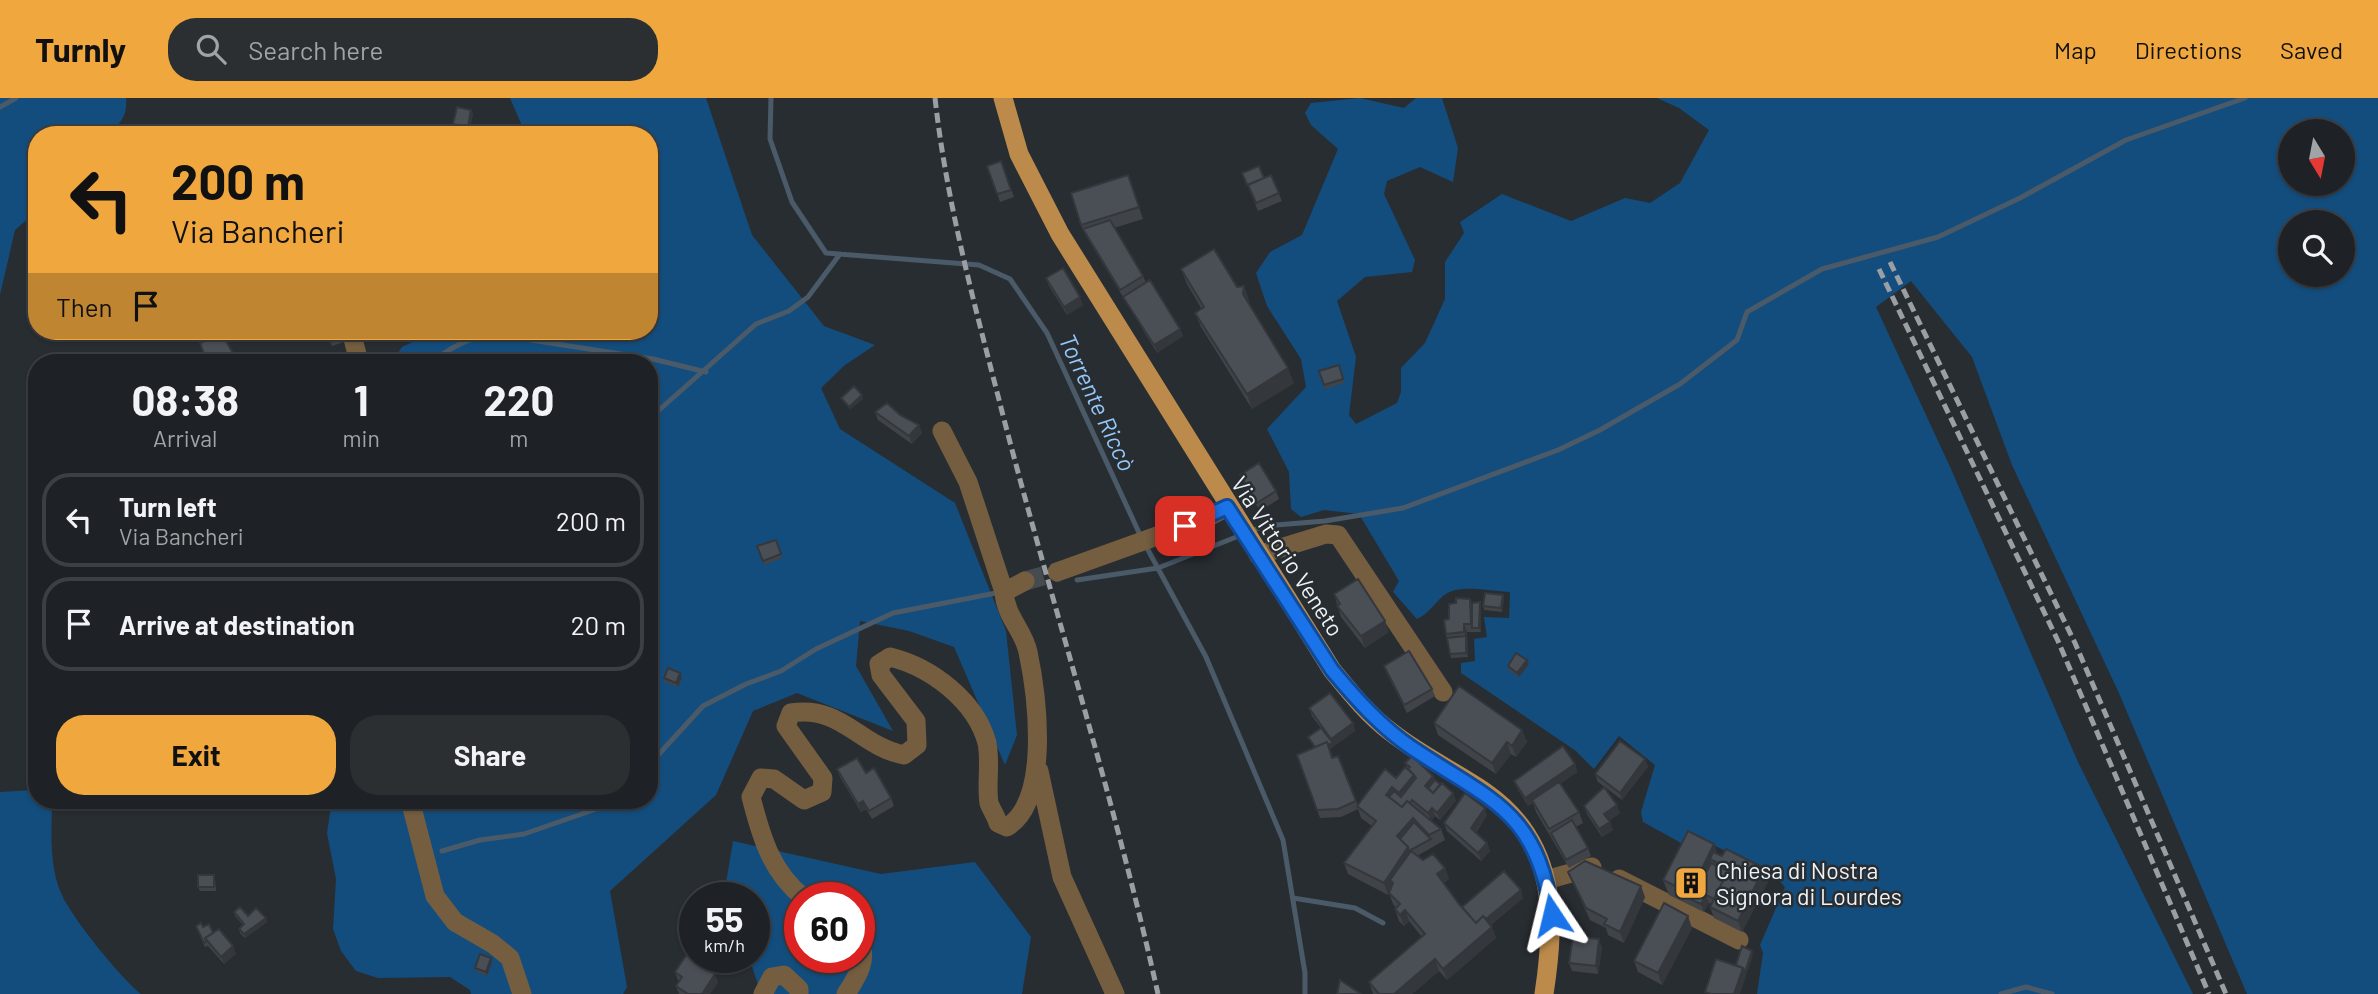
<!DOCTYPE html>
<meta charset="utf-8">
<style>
body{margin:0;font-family:Barlow,sans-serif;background:#2b2f32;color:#f1f3f6;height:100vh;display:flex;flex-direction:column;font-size:26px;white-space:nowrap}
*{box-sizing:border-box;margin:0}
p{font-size:23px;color:#a1a4a7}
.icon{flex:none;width:38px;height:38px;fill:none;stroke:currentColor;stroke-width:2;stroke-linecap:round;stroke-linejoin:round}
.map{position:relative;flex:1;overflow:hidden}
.drawer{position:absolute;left:28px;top:256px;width:630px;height:455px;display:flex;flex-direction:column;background:#1e2226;border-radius:28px;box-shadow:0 2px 5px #0004,0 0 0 2px #3c3f43}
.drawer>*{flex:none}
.hud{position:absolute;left:28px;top:28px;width:630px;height:214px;border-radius:28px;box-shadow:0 2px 5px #0004,0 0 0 2px #3c3f43;background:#f0a73e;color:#111;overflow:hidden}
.needle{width:46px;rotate:170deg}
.controls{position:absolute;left:2278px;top:21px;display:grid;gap:14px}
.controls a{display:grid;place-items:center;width:77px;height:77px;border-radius:50%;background:#1e2226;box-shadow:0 2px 5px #0004,0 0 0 2px #3c3f43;font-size:35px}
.speed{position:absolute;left:679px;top:784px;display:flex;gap:14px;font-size:35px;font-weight:700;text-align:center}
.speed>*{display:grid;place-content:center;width:91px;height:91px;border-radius:50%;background:#1e2226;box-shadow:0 2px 5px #0004,0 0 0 2px #3c3f43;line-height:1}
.speed small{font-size:18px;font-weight:400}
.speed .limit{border:10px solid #d22;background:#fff;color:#111}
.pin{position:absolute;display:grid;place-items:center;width:60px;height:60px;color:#fff;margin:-30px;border-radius:14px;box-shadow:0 4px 10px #0006}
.me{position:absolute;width:77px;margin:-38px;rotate:350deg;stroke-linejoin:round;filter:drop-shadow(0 0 5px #0008)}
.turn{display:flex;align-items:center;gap:24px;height:147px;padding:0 28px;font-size:32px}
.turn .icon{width:91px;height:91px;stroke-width:2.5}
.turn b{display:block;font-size:49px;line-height:60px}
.then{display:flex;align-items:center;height:66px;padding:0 28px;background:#0003;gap:14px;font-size:26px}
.eta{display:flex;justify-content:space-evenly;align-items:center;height:119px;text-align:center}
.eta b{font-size:42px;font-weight:700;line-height:49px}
.primary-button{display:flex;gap:14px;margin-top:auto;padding:14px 28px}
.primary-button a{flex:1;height:80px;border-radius:28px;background:#f0a73e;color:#111;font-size:28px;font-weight:700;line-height:80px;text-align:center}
.primary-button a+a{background:#2b2f32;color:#f1f3f6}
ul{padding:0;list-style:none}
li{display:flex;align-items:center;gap:21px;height:94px;margin:0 14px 10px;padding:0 14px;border:4px solid #3c3f43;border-radius:28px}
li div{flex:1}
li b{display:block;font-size:26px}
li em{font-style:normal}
header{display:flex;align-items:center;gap:42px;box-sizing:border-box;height:98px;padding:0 35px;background:#f0a73e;color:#111}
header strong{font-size:33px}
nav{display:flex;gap:38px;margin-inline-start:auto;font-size:24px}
.search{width:490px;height:63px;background:#2b2f32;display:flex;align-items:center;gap:18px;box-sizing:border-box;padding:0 24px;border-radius:28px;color:#a1a4a7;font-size:26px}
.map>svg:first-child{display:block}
</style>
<header>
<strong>Turnly</strong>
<div class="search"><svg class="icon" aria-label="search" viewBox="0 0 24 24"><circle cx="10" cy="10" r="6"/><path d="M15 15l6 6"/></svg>Search here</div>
<nav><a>Map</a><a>Directions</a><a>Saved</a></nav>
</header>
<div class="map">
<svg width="2378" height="896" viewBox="0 0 2378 896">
<rect width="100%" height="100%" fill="#282d32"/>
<path fill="#134d7d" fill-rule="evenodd" d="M0,0H126C131,48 67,37 37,37V113L15,132L0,197Z
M510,0H706L752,137L824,228L875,247L845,267L821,290L840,331L955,405L1006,533L1017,637L1005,667L954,549L909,533L860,523L856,568L893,633L797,595L753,613L716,697L610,793L627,889L623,896H471L470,892L450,879L378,880L356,873L341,853L333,831L336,781L327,735L332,702H649V264H392L402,249L436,233H649V37H526Z
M1360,0L1404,10L1416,0H1442L1458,50L1453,84L1420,69L1387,83L1384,96L1415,162L1412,174L1365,179L1337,203L1356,259L1349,317L1356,326L1397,305L1401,294V270L1425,245L1445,201V164L1464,135L1460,124L1502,96L1571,123L1625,100L1650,105L1680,85L1709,32L1679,10L1657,0H2378V896H2247L2118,593L2012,367L1972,259L1911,183L1876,209L1951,371L2078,664L2193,896H1757L1763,855L1760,847L1785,789L1772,775L1690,736L1683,746L1643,724L1641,714L1655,667L1619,638L1594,671L1576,653L1461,575V565L1475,563L1474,541L1487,539L1484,519L1509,520L1510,494C1491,493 1457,485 1443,498C1433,507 1429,515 1417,521L1393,494L1399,483L1359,416L1324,412L1301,419L1291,411L1289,374L1267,331L1306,289L1301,261L1267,208L1256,175L1270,154L1302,137L1338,51L1311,27L1305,15L1311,5ZM2291,33H2343V86H2291ZM2291,124H2343V177H2291Z
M34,692L37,702H44L52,710C51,738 50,769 61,795C71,819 120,879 141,896H0V694Z
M733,743L881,776L975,764L1031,839L1022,896H761L749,859H754V800H728L725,791ZM800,800H859V859H800Z"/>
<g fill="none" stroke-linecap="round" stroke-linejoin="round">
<path stroke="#4a5a68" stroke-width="5" d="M771,0L770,41L792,104L826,155L979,167L1010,181L1047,235L1141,439L1206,559L1283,742L1305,875V896
M0,9L16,0
M433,264C451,248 469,240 492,236L653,261L706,274
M649,321L756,226L789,213L808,199L840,156
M1077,482L1158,470L1264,428L1325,423L1403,410L1558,352L1600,332L1680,286L1737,242L1747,214L1822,171L1938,139L2020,100L2126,42L2245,0
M649,667L703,608L746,586L781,573L816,551L893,515L996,495
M442,753L480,742L524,736L602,709L613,702
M1293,800L1355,810L1383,825
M2001,896L2026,889L2052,896"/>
<path stroke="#464b4f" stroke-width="19" stroke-dasharray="19 10" stroke-linecap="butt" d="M1025,483L1057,474"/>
<path stroke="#755d3f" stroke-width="19" d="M351,233L359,264
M942,333L968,384L1004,494
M1258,457L1326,436L1338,437L1443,594
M1057,474L1207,420L1227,409
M1039,673L1062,779L1115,896
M410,702L435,798L455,824L493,846L510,860L522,896
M1619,781L1739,842
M1546,782L1592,769
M804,800C771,774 761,738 751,699L761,680L774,681L804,702L822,694L823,680L786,628L791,615C842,607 859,648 904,657L917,647L916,623L881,577L879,566L890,559C931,569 976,603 987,645C991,665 986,686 989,705C991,711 996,718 998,725L1007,729C1051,702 1037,597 1028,554C1023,531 1006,520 1004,494L1025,483
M763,896L772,879L784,877L799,891V896
M846,896C857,879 869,862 859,841"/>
<path stroke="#bc8b4b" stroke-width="19" d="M1003,0L1019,56L1060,136L1332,572C1350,594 1368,617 1391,634C1420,657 1454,673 1485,694C1557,744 1556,818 1544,896"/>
<path stroke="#9b9fa3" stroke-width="5" stroke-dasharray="10 5" stroke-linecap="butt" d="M935,0C946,100 972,197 997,294C1048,495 1113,694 1158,896
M1890,164L2075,545L2226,896
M1879,171L2058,543L2209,896"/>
</g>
<path fill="#404449" d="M471,12L473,16L469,33L454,30L453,26Z
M1001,63L1014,99L1000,104L987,68Z
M1128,77L1143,121L1114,130L1143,178L1146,185L1180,231L1183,238L1157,255L1086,138L1081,127Z
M1271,77L1282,103L1258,113L1249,91L1264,80Z
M1181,171L1237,189L1244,188L1249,203V206L1294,285L1252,311L1201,229L1195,215L1201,210L1187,186Z
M1046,180L1083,207L1067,217L1049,188Z
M326,233H340L344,244L332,248Z
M1339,267L1344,285L1325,291L1319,273Z
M875,314L919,327L922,335L912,346L878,322Z
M1240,377L1276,393L1279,401L1260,413L1243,384Z
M776,442L782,460L764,467L757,448Z
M1334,496L1389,534L1365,550L1341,519Z
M1503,497L1504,501L1502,514L1484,512L1483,508Z
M1470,501L1472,505L1480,504L1481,508V534H1467L1468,559L1451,560L1446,536L1449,521L1456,505Z
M1527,562L1529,566L1519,579L1509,572L1508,568Z
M1384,568L1432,591L1435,598L1407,615L1387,576Z
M682,579L678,589L665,584L664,580Z
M1309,610L1353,625L1355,633L1330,651L1333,660L1338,658L1358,707L1396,680L1408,671L1405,665L1433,678L1435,682L1453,695L1456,703L1440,722L1435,718L1431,723L1441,731L1445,742L1417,758L1423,762L1445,770L1449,781L1444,785L1462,809L1523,800L1491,827L1496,840L1447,882L1439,873L1412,896H1373L1369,884L1422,839L1409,823L1404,828L1399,823L1395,811L1396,810L1393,806L1389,795L1388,797L1348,776L1344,765L1372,728L1361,720L1358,711L1341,719L1320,720L1297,657L1314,649L1308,639L1321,630L1312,618Z
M1434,625L1522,632L1527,644L1516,659L1511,656L1496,676L1438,637Z
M1645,661L1648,669L1622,702L1598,684L1595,676Z
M1575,666L1577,674L1560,686L1579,714L1583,725L1576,729L1588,750L1591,758L1569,770L1536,714L1533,705L1528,708L1517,690L1514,683Z
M837,671L866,675L891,700L894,708L872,721L866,711L861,714L840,679Z
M1584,708L1620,715L1609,723L1613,732L1602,739L1587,716Z
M1487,717L1476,735L1487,745L1490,753L1481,763L1447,733L1444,725Z
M1714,746L1717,756L1769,782L1742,834L1714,820L1710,809L1712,806L1709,805L1704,814L1669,797L1663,782Z
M1568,774L1645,799L1624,845L1608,837L1606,830L1590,822L1573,785Z
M214,777L215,781L216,793H200L198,789Z
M234,814L266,820L267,824L245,840L240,835L239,831L243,827L235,818Z
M196,828L203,829L213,835L236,856L224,866L208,848L205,849Z
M1692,830L1662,887L1638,874L1634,863Z
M1602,849L1598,876L1572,873L1569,865Z
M492,864L487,878L477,874L475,870Z
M675,874L718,884L710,896H679L676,888L679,883L678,882Z"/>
<path fill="#34373c" d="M471,12L473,16L469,33L468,29Z
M1244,188L1249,203L1248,211L1243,196Z
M1080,199L1083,207L1067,217L1064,209Z
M1180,231L1183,238L1157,255L1154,247Z
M1288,270L1294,285L1252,311L1247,296Z
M862,297L863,301L850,312L849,309Z
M919,327L922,335L912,346L909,338Z
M1503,497L1504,501L1502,514L1501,510Z
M1480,504L1481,508V534L1479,530Z
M1385,523L1389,534L1365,550L1361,538Z
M1464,526L1467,534L1468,559L1466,555Z
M1527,562L1529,566L1519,579L1517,575Z
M680,575L682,579L678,589L676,585Z
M1353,625L1355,633L1330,651L1328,647L1333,645L1331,641Z
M1522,632L1527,644L1516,659L1512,648Z
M1507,644L1511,656L1496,676L1492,665Z
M1645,661L1648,669L1622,702L1620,695Z
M1575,666L1577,674L1528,708L1525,700Z
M1414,677L1418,688L1404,706L1399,695Z
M1433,678L1436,685L1429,694L1425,688Z
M1392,689L1396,700L1393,705L1386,697Z
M1453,695L1456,703L1440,722L1437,715Z
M863,703L866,711L861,714L858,706Z
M1617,707L1620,715L1607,724L1604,716Z
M1432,710L1435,718L1431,723L1428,715Z
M1485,710L1487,717L1473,738L1471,730Z
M1413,720L1417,732L1404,747L1397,738Z
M1610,724L1613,732L1602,739L1599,731Z
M1487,745L1490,753L1481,763L1478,755Z
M1714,746L1719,761H1710L1714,772L1692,802L1690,795Z
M1408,749L1412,761L1393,785L1390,782L1393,789L1388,797L1384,785Z
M1445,770L1449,781L1441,787L1437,776Z
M1764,770L1769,782L1742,834L1738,823Z
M1641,788L1645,799L1624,845L1620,834Z
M1521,792L1523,800L1480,836L1477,829Z
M1706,797L1709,805L1704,814L1701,806Z
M1405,812L1409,823L1404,828L1400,817Z
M1688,818L1692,830L1662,887L1658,875Z
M266,820L267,824L245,840L244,836Z
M1492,829L1496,840L1447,882L1443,871Z
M1599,841L1602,849L1598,876L1596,868Z
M233,848L236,856L224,866L221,859Z
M1752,853L1753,857L1740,896H1734L1743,870Z
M491,860L492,864L487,878L486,874Z
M1435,861L1439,873L1412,896H1394Z
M715,876L718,884L710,896H702Z"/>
<path fill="#4a4f55" stroke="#34373c" stroke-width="2" d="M457,9L471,12L468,29L453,26Z
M1001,63L1011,92L997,96L987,68Z
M1259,68L1264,80L1247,87L1242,75Z
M1128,77L1139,109L1081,127L1071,95Z
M1271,77L1279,95L1256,105L1248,87Z
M1110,122L1143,178L1120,192L1083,131Z
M1214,151L1237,189L1244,188L1243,196L1288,270L1247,296L1195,215L1204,209L1181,171Z
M1063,170L1080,199L1064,209L1046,180Z
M1150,182L1180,231L1154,247L1123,199Z
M326,233H340L342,240L330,244Z
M222,236L238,264H207L200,245Z
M1339,267L1343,281L1324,287L1319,273Z
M854,288L862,297L849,309L841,300Z
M887,305L900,317L919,327L909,338L875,314Z
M1259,365L1276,393L1257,405L1240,377Z
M776,442L781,456L763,463L757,448Z
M1358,481L1385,523L1361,538L1337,508L1340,506L1334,496Z
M1485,495L1503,497L1501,510L1483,508Z
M1456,500L1470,501L1471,526H1464V534L1446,536L1444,522L1449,521V506L1456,505Z
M1480,504L1479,530H1472V505Z
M1466,538V555L1450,556L1447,540Z
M1409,553L1432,591L1404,607L1384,568Z
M1516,555L1527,562L1517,575L1508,568Z
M668,570L680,575L676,585L664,580Z
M1459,588L1522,632L1512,648L1507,644L1492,665L1434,625Z
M1330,595L1353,625L1331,641L1309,610Z
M1321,630L1333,645L1328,647L1327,644L1315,649L1308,639Z
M1620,643L1645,661L1620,695L1595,676Z
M1327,644L1332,660L1338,658L1356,703L1338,711L1317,712L1297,657Z
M1563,648L1575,666L1525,700L1514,683Z
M1412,658L1433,678L1425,688L1433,695L1442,685L1453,695L1437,715L1432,710L1428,715L1412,702L1410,705L1407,703L1402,709L1389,699L1394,693L1401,699L1416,680L1414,677L1408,671L1410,669L1405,665Z
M857,660L866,675L874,670L891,700L869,713L863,703L858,706L837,671Z
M1405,669L1414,677L1399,695L1392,689L1386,697L1402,709L1407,703L1441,731L1429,737L1413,720L1397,738L1408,749L1384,785L1344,765L1376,723L1357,708L1385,671L1396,680Z
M1435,682L1440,686L1433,695L1428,690Z
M1559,684L1579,714L1549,731L1532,702Z
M1604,689L1617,707L1604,716L1610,724L1599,731L1584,708Z
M1465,695L1485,710L1471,730L1487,745L1478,755L1444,725Z
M1572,722L1588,750L1566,762L1551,735Z
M1414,724L1431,741L1409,753L1408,749L1400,741Z
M1688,733L1714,746L1690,795L1663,782Z
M1726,751L1764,770L1738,823L1710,809L1729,771L1710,761L1713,754L1722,758Z
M1411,753L1423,762L1433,756L1445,770L1437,776L1459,806L1476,825L1483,818L1492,829L1443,871L1435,861L1394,896H1379L1369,884L1425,836L1405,812L1400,817L1395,811L1400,806L1389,795L1393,785L1390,782Z
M1585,763L1641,788L1620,834L1604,826L1607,821L1586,810L1568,774Z
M1711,765L1728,773L1714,801L1706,797L1701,806L1692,802Z
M1504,773L1521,792L1486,821L1483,818L1476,825L1462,809Z
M198,777H214V789H198Z
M1664,805L1688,818L1658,875L1634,863Z
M240,809L248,818L256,810L266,820L244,836L239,831L244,826L234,814Z
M201,825L203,829L209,826L213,835L205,840L206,844L204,845L196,828Z
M219,831L233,848L221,859L205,840Z
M1573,838L1599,841L1596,868L1569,865Z
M1742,848L1752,853L1745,874L1743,870L1736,867Z
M480,856L491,860L486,874L475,870Z
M687,856L715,876L702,896H688L676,888L682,879L675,874Z
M1716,861L1743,870L1734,896H1711L1705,894Z
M1340,882L1361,896H1337Z"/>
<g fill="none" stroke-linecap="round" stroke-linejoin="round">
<defs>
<path id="route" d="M1185,428L1227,409L1332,572C1356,601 1381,629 1412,650C1491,703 1537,712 1552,817"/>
</defs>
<use href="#route" stroke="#114b97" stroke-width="18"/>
<use href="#route" stroke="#1a73e8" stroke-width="12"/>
</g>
<defs>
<symbol id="building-square" viewBox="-11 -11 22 22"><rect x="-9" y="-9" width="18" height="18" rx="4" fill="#f0a73e" stroke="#282d32"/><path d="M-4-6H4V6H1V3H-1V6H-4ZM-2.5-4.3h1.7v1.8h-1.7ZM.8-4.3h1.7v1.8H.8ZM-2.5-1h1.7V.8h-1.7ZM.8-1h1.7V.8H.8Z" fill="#111"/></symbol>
</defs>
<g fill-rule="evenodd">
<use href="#building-square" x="1672" y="766" width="38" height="38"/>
</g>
<g text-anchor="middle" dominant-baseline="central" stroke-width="5" stroke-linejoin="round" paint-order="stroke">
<g font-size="23" fill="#eff3f6" stroke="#282d32">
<text transform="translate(1288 458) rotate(57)">Via Vittorio Veneto</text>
</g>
<g font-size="23" fill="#eff3f6" stroke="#282d32" text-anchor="start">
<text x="1716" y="772">Chiesa di Nostra<tspan x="1716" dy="26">Signora di Lourdes</tspan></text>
</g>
<g font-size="24" font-style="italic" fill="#95c8fa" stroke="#282d32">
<text transform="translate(1098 304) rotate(65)">Torrente Riccò</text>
</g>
</g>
</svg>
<div class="controls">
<a><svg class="needle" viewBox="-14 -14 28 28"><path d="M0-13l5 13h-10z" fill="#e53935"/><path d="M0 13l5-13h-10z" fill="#a1a4a7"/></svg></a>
<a><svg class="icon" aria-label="search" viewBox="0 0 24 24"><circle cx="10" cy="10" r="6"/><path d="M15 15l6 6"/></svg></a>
</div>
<div class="speed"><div>55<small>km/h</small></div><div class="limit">60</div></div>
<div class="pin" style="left:1185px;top:428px;background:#d93025"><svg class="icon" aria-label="arrive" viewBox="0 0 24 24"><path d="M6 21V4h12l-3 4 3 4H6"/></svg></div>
<svg class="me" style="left:1552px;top:817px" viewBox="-20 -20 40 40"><path d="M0-17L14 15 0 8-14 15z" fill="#1a73e8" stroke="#fff" stroke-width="4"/></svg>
<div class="hud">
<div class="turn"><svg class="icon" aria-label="left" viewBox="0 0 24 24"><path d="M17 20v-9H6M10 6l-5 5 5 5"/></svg><div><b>200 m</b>Via Bancheri</div></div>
<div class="then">Then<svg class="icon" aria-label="arrive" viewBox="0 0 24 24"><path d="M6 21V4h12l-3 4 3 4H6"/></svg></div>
</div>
<section class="drawer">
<div class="eta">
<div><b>08:38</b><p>Arrival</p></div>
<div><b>1</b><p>min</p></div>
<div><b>220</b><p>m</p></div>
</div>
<ul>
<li><svg class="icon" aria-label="left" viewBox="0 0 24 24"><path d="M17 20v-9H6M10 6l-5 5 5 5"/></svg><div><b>Turn left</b><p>Via Bancheri</p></div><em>200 m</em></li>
<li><svg class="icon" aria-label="arrive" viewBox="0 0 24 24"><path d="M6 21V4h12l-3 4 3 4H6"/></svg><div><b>Arrive at destination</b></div><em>20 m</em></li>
</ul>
<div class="primary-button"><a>Exit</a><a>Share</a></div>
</section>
</div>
